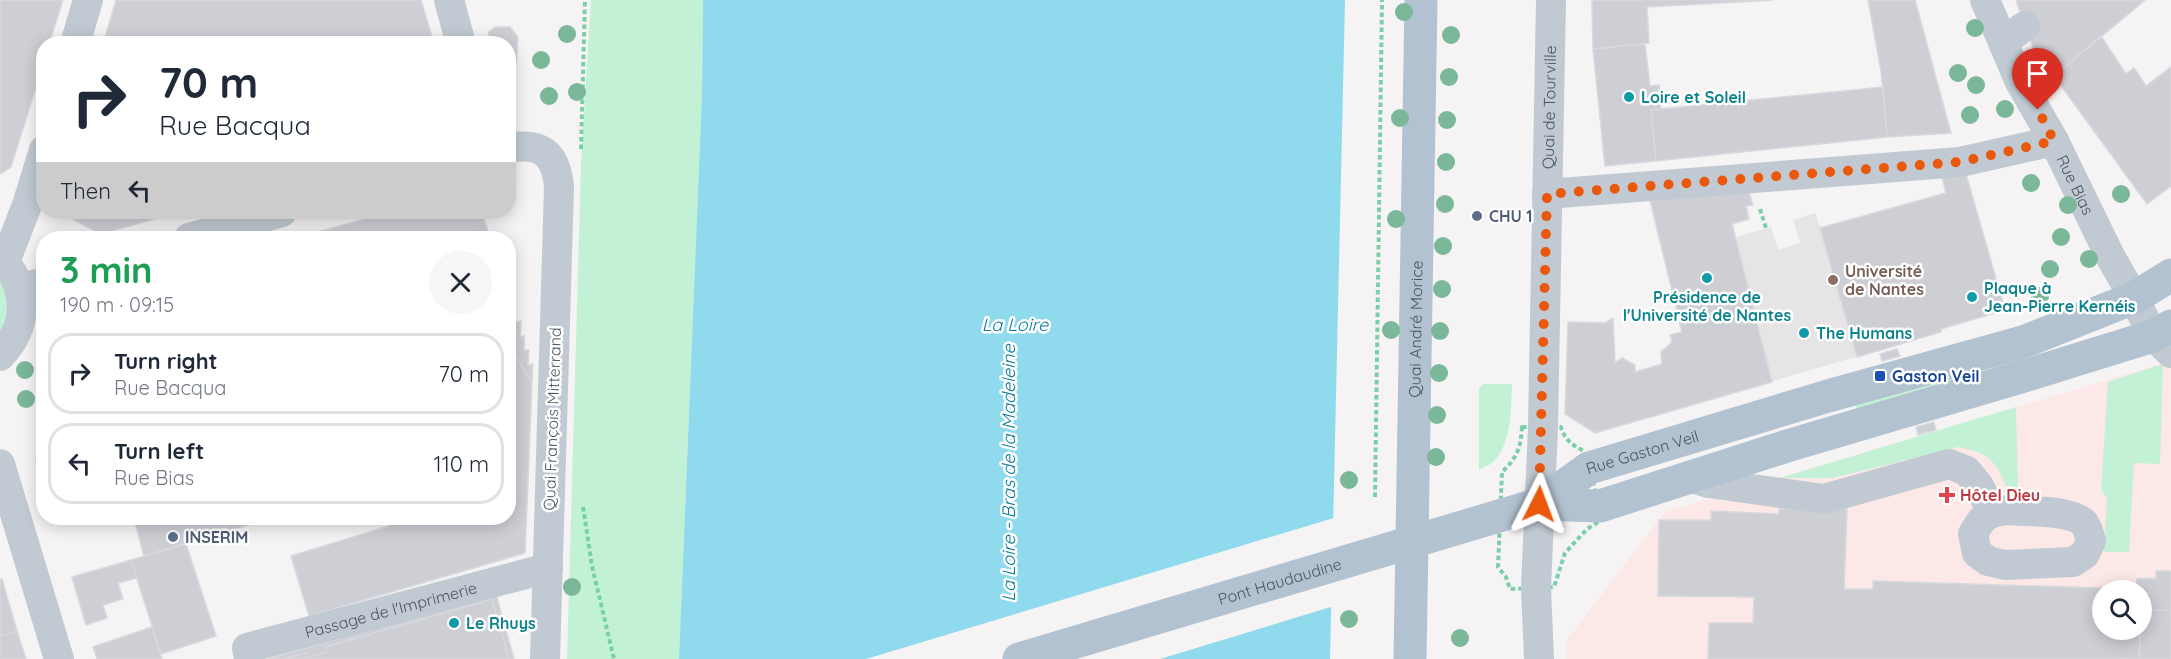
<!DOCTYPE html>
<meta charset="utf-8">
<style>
body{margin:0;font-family:Quicksand,sans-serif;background:#f6f6f7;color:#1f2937;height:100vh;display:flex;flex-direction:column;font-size:22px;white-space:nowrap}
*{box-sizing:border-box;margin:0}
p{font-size:20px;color:#747a83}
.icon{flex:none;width:33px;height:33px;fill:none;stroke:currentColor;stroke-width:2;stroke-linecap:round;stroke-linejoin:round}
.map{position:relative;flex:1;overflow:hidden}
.panel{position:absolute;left:36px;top:231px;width:480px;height:294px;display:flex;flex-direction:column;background:#fff;border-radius:24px;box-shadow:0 3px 15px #0003}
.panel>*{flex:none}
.banner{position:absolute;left:36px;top:36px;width:480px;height:183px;border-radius:24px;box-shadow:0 3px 15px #0003;background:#fff;color:#1f2937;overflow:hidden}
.controls{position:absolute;left:2092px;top:580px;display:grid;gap:12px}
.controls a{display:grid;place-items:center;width:60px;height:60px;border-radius:50%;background:#fff;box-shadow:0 3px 15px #0003;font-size:30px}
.pin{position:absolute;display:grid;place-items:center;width:51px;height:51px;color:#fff;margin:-62px -26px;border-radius:50% 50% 50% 0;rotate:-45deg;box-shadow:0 0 6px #0007}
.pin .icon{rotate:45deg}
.me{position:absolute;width:66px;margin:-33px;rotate:3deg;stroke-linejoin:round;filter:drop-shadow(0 0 4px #0008)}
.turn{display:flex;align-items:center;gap:21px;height:126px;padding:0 24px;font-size:27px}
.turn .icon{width:78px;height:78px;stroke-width:2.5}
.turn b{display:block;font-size:42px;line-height:51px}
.then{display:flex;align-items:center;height:57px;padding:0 24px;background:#0003;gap:12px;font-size:22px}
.round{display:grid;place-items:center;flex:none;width:63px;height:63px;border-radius:32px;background:#f6f6f7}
.headline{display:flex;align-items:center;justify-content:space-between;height:102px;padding:0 24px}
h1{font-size:36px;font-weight:700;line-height:45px;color:#1e9e55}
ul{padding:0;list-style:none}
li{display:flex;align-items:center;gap:18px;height:81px;margin:0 12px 9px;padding:0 12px;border:3px solid #e0e1e3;border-radius:24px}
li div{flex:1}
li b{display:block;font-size:22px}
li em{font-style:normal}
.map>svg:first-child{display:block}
</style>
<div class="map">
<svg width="2171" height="659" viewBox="0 0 2171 659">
<rect width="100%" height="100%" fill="#f5f3f3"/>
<path fill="#e6e4e5" d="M1966,174L2005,310L1941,329V332L1595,433L1565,414L1568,322L1605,323L1613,318L1615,362L1622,358L1635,365V372L1662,365L1661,352L1672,341L1670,335L1682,332L1650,200L1749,192L1753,205L1746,207L1749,219L1733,224L1736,237L1771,227L1778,250L1800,243L1793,220L1815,213L1820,228L1946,193L1942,176Z"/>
<path fill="#fce8e6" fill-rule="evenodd" d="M2171,361V659H1567V640L1665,512ZM2103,591H2142V630H2103Z"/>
<path fill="#c3f1d5" d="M591,0H703L702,93L679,659H567L581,164Z
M0,278C13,297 6,316 0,335Z
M2011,355L2014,364L1857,410L1854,401Z
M2163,364L2160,464L2134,463L2129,552H2104L2107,498L2101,490L2108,382Z
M1483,384H1512C1511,408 1512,439 1496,459C1492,464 1485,467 1479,470V389Z
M2016,407L2018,491H2008C1997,462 1989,452 1958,447L1833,478H1780Z"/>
<path fill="#90daee" d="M703,0H1345L1330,659H679L702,93Z"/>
<path fill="#f5f3f3" d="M1337,517L1334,606L1160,659H866Z"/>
<path fill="#cdcfd5" stroke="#d7d9de" stroke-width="1.5" d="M0,0H63L49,44H44V62L11,167L0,174Z
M116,0H421L434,44H103Z
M1592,0H1773L1647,7L1649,43L1593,49Z
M1868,0H1915L1951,133L1887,137L1881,71Z
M2016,0H2145L2046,83Z
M2016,0H2145L2046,83Z
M496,27H510L518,37L516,64L508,69V44H487L489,32Z
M2101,36L2126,74L2134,68L2146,86L2171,67V186L2147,204L2054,76Z
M1645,44L1650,86L1659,85L1661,109L1651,110L1656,161L1605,166L1593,49Z
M1883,87L1887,137L1656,161L1651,110Z
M1966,174L2005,310L1941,329V332L1857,357L1820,228L1946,193L1942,176Z
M1749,192L1753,205L1746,206L1749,219L1732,224L1772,382L1595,433L1565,414L1568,322L1605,323L1613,318L1615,363L1622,358L1635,365V372L1662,364L1661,352L1672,342L1670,335L1682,332L1650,200Z
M59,212H179L101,234Z
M390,212H482L490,238H296Z
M508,303L514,323L508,324Z
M521,321L520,337L524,336V350H529L528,365L533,364L532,383L508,343V324Z
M508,343L532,383L525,553L309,616L291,556L409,520L408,518H508Z
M1897,349L1900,356L1882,361L1880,354Z
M1934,422L1936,430L1918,435L1916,427Z
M44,443V464L38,466L36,458Z
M1779,509H1847L1844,589H1873V581L2136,589L2137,579L2156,578V571H2171V610H2142V591H2103V630H2140L2139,659H1708L1709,623H1753L1754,597L1658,596L1659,520H1711V511L1779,514Z
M134,518H223L227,531L144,556Z
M223,518H273L227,531Z
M186,544L216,636L161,654L131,560Z
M131,560L137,578L118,583L123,599L103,605L107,618L86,625L72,577Z
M2,579L17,631L0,636V580Z
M496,594L514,659H509L492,599L325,647L327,652L308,657L306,653L285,659H268Z
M492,599L509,659H285L306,653L308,657L327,652L325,647Z
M2142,610H2171V659H2139Z
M152,627L162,659H97L93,647Z
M17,631L26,659H0V636Z"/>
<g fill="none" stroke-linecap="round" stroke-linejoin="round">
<path stroke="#7ad0a6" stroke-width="4" stroke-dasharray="4.5 3" stroke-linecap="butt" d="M581,149L585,0
M1760,209L1766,228
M1522,427H1561C1564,439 1573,446 1584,451L1603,519L1587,529L1565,553L1554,587L1510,589L1506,577L1498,567L1502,472C1517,458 1521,447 1522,427Z
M1375,497L1382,0
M583,507L592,566L614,659"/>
<g stroke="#c1cad2" stroke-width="30">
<path d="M449,0L461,44"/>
<path id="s1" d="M1985,0L2020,82L2054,141L2110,256L2134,298L2153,336L2171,353"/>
<path d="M2003,42L2025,26"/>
<path d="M75,44L88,0"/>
<path d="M508,148C542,142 556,154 559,187L545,659"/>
<path d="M1547,194L1960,162L2054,141"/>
<path d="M189,238L282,212"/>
<path d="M0,258C30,287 28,327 0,356"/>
<path d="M5,262L27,205L44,150"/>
<path d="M19,289L44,282"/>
<path d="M0,464L59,659"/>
<path d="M1688,477L1709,483L1824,499L1949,464L1967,471L1979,486L1992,512"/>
<path d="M2008,510C2027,512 2070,509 2084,523C2088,528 2089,535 2091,541L2085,554L2073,562L2005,565L1988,561L1977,553L1973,534C1983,516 1986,513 2008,510Z"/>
<path id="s2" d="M249,659L247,648L548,568"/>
<path id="s3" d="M1539,659L1536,588L1543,427L1551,0"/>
</g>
<g stroke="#b3c2d1" stroke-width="33">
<path d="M1539,504L1600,506L1787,446L2034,373L2153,336L2171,326"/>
<path id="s4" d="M1499,516L1539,504L1589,468L1828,396L2023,342L2134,298L2171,275"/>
<path id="s5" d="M1410,659L1421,0"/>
</g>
<path stroke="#b3c2d1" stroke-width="33" id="s6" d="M1019,659L1499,516"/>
</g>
<g fill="#7bb799">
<circle cx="1404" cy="12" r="9"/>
<circle cx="1975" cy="28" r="9"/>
<circle cx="567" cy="34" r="9"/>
<circle cx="1451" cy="35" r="9"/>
<circle cx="541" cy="60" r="9"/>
<circle cx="1958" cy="73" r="9"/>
<circle cx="1449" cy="77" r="9"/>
<circle cx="1976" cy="85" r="9"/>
<circle cx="577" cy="92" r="9"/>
<circle cx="549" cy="96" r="9"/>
<circle cx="2005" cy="109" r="9"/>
<circle cx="1970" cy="115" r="9"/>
<circle cx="1400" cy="118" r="9"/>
<circle cx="1447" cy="120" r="9"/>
<circle cx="1446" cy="162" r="9"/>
<circle cx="2031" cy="183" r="9"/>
<circle cx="2121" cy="194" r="9"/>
<circle cx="1445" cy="204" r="9"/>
<circle cx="2068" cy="205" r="9"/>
<circle cx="1396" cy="219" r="9"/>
<circle cx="2061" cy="237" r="9"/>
<circle cx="1443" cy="246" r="9"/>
<circle cx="2089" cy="259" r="9"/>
<circle cx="2050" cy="269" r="9"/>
<circle cx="1442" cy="289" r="9"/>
<circle cx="2040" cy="296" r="9"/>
<circle cx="1391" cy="330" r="9"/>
<circle cx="1440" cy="331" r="9"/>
<circle cx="25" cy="370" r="9"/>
<circle cx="1439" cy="373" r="9"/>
<circle cx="26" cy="399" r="9"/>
<circle cx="1437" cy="415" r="9"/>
<circle cx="1436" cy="457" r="9"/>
<circle cx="1349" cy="480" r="9"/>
<circle cx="572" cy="587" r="9"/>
<circle cx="1349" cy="619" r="9"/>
<circle cx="1460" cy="638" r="9"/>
</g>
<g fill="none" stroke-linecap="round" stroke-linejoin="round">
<path stroke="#ea580c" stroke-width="10" stroke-dasharray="0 18" d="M1539,504L1547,194L1960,162L2054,141L2038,110"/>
</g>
<g fill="#0f9aa8" stroke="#fff" stroke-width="2">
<circle cx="1629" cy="97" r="6"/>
<circle cx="1707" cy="278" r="6"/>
<circle cx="1972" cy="297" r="6"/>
<circle cx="1804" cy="333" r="6"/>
<circle cx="454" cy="623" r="6"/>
</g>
<g fill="#5c6f8a" stroke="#fff" stroke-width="2">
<circle cx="1477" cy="216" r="6"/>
<circle cx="173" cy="537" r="6"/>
</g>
<circle fill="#8d6e63" stroke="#fff" stroke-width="2" cx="1833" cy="280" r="6"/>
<rect fill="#1a4fb4" stroke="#fff" stroke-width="2" x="1874" y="370" width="12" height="12" rx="3"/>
<path fill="#e0444e" stroke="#fff" stroke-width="2" d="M1944 486h6v6h6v6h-6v6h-6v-6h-6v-6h6z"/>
<g text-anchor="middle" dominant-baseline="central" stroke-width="5" stroke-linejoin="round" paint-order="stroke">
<g font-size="16" font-weight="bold" fill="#0d838f" stroke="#fff" text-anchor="start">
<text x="1641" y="97">Loire et Soleil</text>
<text x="1984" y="288">Plaque à<tspan x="1984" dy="18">Jean-Pierre Kernéis</tspan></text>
<text x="1707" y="297" text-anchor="middle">Présidence de<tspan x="1707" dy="18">l'Université de Nantes</tspan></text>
<text x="1816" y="333">The Humans</text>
<text x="466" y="623">Le Rhuys</text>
</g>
<g font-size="16" fill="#4a5661" stroke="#fff">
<text stroke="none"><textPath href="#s3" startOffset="552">Quai de Tourville</textPath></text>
<text stroke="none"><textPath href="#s1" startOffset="206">Rue Bias</textPath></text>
<text stroke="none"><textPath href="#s5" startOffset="330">Quai André Morice</textPath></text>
<text transform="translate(552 419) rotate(-88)">Quai François Mitterrand</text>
<text stroke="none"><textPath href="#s4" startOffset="159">Rue Gaston Veil</textPath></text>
<text stroke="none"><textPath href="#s6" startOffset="272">Pont Haudaudine</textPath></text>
<text stroke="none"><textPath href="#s2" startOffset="160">Passage de l'Imprimerie</textPath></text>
</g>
<g font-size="16" font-weight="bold" fill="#4e5e75" stroke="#fff" text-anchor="start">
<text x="1489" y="216">CHU 1</text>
<text x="185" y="537">INSERIM</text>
</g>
<g font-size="16" font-weight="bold" fill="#785e54" stroke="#fff" text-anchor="start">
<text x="1845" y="271">Université<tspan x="1845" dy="18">de Nantes</tspan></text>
</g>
<g font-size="16" font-weight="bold" fill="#164399" stroke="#fff" text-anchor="start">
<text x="1892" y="376">Gaston Veil</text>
</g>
<g font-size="16" font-weight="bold" fill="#be3a42" stroke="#fff" text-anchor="start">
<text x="1960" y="495">Hôtel Dieu</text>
</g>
<g font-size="18" font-style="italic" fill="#0c7c9b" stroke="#fff">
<text x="1015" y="324">La Loire</text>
<text transform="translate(1008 473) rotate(-90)">La Loire - Bras de la Madeleine</text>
</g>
</g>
</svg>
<div class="controls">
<a><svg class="icon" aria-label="search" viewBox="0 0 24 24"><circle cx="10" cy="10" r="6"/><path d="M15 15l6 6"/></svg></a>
</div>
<div class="pin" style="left:2038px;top:110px;background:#d93025"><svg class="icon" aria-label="arrive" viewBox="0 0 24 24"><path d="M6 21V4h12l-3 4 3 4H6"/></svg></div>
<svg class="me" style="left:1539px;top:504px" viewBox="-20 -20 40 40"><path d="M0-17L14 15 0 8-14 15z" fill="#ea580c" stroke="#fff" stroke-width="4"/></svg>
<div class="banner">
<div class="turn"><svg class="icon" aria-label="right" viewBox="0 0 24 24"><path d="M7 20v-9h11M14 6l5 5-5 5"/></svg><div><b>70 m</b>Rue Bacqua</div></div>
<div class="then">Then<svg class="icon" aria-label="left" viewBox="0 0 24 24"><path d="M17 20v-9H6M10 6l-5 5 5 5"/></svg></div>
</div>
<section class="panel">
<div class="headline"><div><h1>3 min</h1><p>190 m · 09:15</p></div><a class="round"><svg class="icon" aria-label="close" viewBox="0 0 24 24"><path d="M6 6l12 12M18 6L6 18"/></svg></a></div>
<ul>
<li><svg class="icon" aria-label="right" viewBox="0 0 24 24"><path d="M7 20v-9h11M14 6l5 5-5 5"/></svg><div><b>Turn right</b><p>Rue Bacqua</p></div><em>70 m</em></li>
<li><svg class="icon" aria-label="left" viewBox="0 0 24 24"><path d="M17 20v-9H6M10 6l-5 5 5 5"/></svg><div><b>Turn left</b><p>Rue Bias</p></div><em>110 m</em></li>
</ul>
</section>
</div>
